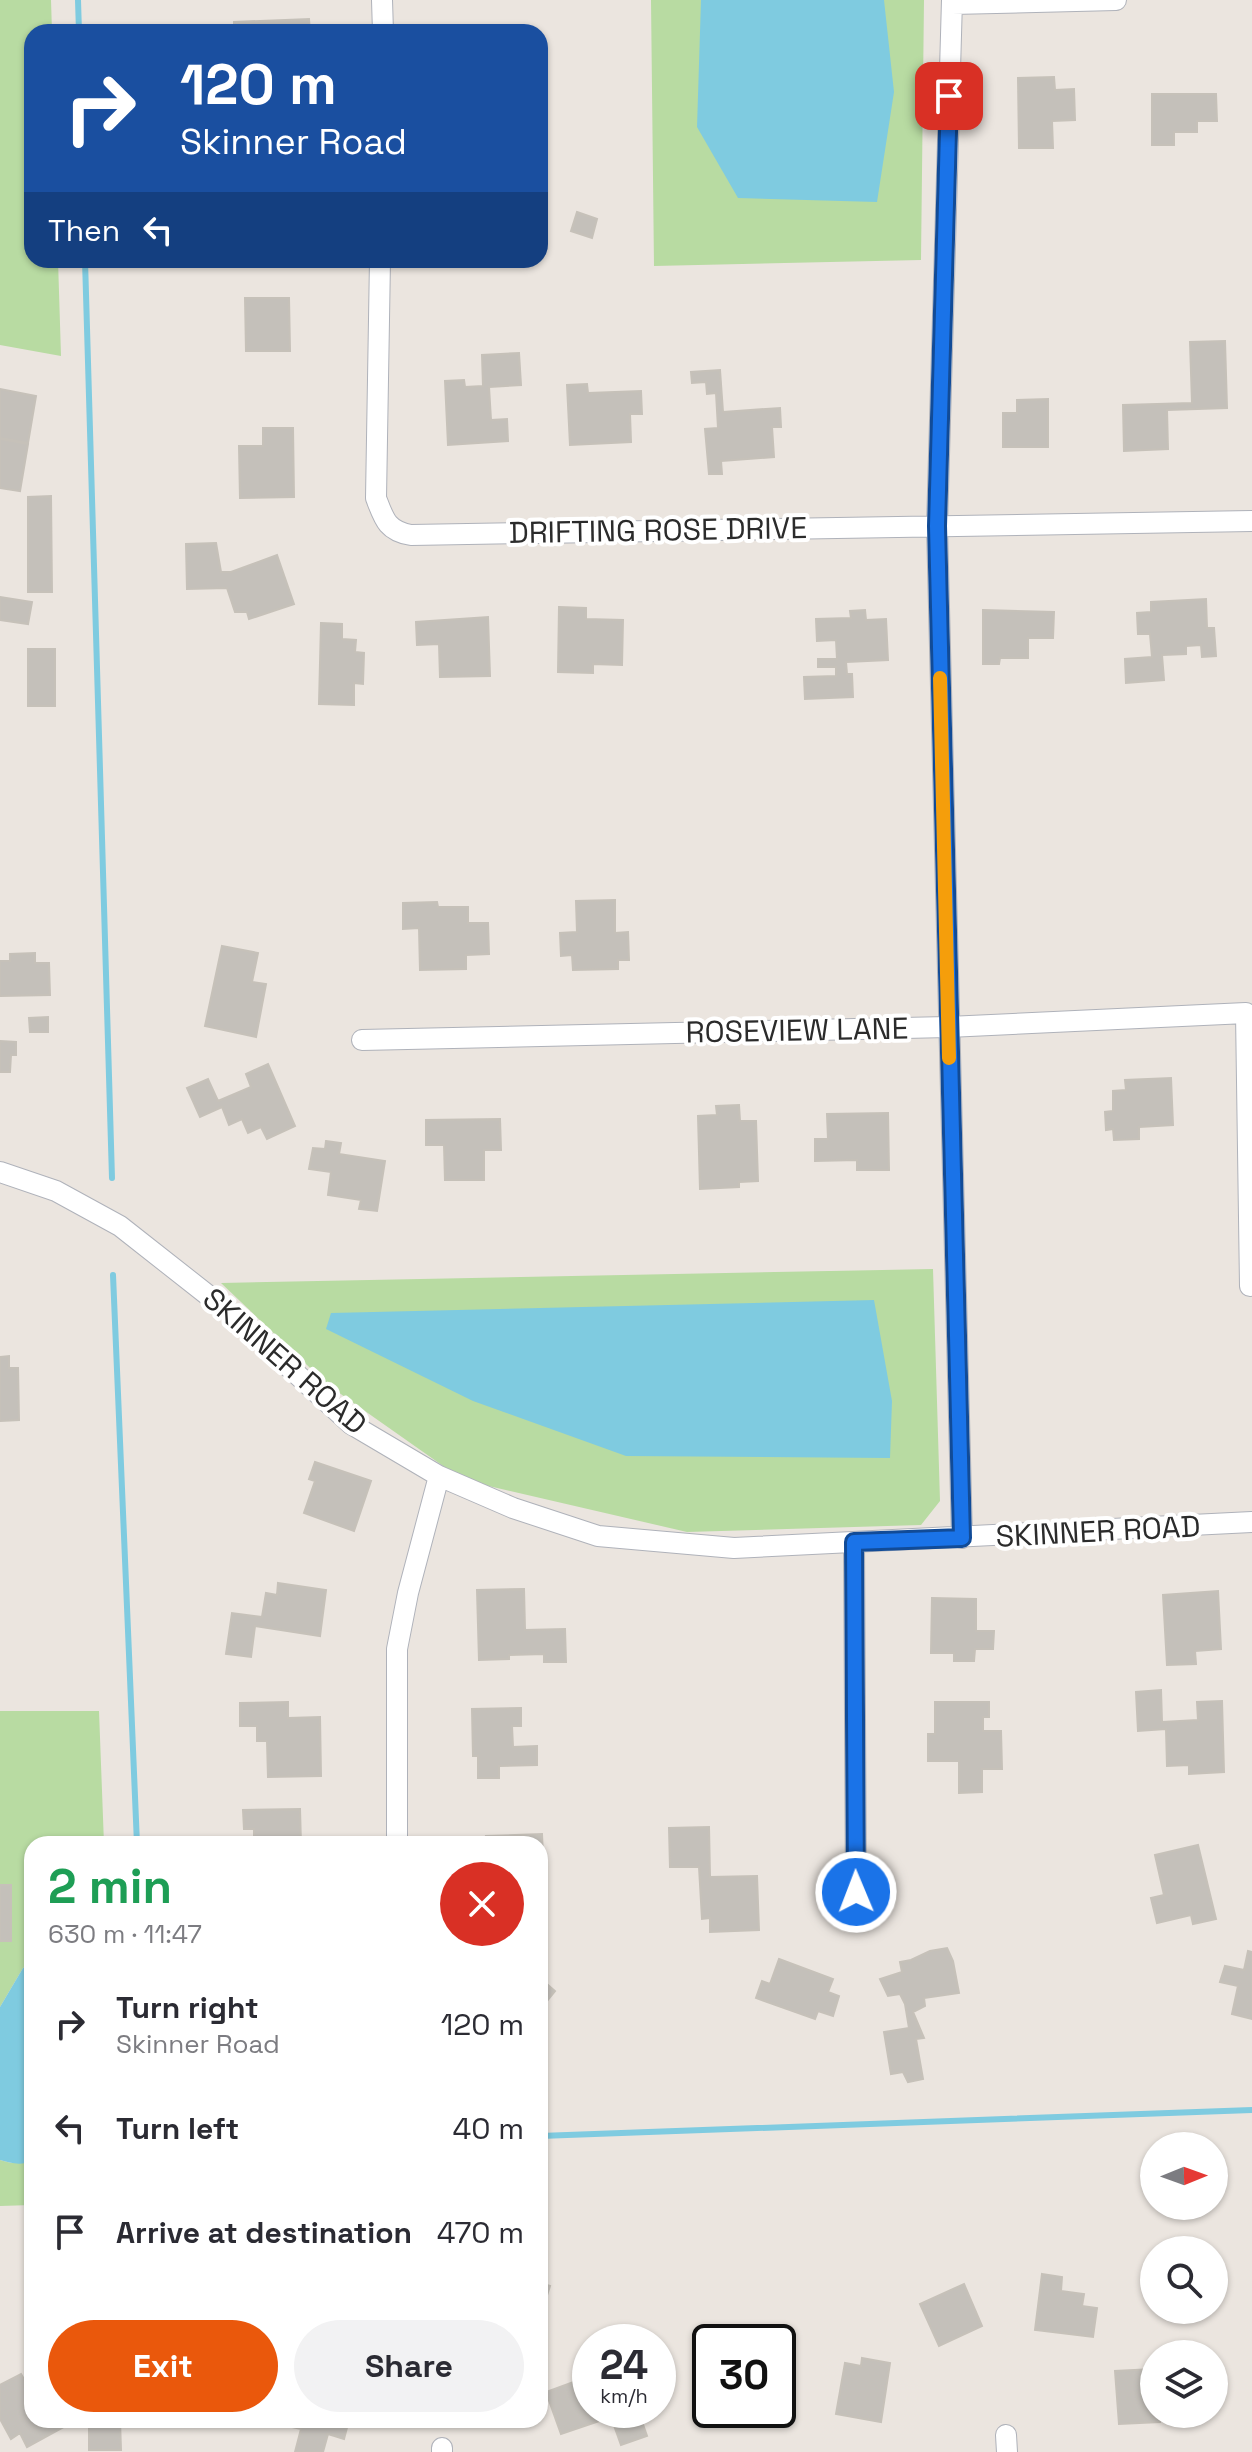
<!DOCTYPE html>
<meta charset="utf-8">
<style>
body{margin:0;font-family:"Space Grotesk",sans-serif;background:#f2f2f3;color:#2b2b33;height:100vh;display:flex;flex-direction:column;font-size:30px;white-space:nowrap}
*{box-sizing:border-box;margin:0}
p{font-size:26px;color:#7c7c81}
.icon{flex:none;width:44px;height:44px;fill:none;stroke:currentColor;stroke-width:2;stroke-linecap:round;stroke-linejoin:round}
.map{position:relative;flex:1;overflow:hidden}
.drawer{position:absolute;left:24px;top:1836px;width:524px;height:592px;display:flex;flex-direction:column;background:#fff;border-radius:24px;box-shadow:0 2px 6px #0004}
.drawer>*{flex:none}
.guide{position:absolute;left:24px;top:24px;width:524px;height:244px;border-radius:24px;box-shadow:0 2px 6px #0004;background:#1a4fa0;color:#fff;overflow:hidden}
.needle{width:52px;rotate:89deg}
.fabs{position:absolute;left:1140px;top:2132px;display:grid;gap:16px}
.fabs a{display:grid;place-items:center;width:88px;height:88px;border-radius:50%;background:#fff;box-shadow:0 2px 6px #0004;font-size:40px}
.speed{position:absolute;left:572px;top:2324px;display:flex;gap:16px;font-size:40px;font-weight:700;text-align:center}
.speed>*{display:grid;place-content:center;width:104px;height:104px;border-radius:50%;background:#fff;box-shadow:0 2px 6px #0004;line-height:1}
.speed small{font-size:20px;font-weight:400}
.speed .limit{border:4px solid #111;border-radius:12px;background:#fff;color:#111}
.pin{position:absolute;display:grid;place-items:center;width:68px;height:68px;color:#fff;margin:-34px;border-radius:16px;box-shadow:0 4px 12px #0006}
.me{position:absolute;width:88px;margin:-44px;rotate:359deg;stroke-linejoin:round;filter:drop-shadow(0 0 6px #0008)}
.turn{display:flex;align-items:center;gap:28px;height:168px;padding:0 24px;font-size:36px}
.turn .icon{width:104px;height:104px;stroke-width:2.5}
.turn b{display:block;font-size:56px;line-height:68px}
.then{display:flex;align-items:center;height:76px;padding:0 24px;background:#0003;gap:16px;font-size:30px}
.round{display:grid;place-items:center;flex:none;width:84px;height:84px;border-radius:42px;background:#f2f2f3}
.headline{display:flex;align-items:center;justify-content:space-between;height:136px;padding:0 24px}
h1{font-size:48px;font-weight:800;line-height:60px;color:#1e9e55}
.button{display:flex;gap:16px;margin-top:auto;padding:16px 24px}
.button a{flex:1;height:92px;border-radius:48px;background:#ea580c;color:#fff;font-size:32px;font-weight:800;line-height:92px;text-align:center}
.button a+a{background:#f2f2f3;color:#2b2b33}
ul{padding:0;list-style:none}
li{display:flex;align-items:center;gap:24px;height:104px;padding:0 24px}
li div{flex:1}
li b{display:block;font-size:30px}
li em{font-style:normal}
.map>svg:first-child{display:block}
</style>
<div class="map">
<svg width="1252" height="2452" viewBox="0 0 1252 2452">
<rect width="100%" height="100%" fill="#ebe5df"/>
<path fill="#b8dba2" d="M0,0H51L52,32H32V260H58L61,356L0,345Z
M651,0H924L921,260L654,266Z
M933,1269L940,1501L921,1525L687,1532L463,1480L328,1385L221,1283Z
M0,1711H99L104,1844H32V1965L23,1968L0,2007V1941H11V1885H0Z
M32,2159V2205L0,2206V2160L11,2163L29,2162Z"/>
<path fill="#7fcbe0" d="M701,0H884L894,92L877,202L738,198L697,127Z
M874,1300L892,1401L890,1458L626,1456L473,1401L326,1329L331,1313Z
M32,1965V2159C23,2167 11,2163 0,2160V2007L23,1968Z"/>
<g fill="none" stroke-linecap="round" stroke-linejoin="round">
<path stroke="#7fcbe0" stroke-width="6" d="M78,0L79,32
M85,260L112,1178
M113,1275L137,1844
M540,2136L1252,2110"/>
</g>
<path fill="#c4c0ba" stroke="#c6c1b9" stroke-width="2" d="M309,19L310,32H234V22Z
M1054,77L1055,90L1074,89L1075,120L1052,121L1053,148H1019L1018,78Z
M1152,94H1216L1217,121H1197V132H1174V145H1152Z
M577,212L597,219L592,238L571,231Z
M245,298H289L290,351H246Z
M1225,341L1227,408L1167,410L1168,449L1124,451L1123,405L1192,403L1190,342Z
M519,353L521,385L489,387L491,420L507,419L508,441L448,445L445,381L464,380L465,387L483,386L482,355Z
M720,370L723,412L780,408L781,427H772L774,457L721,461L722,474H709L705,429L718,428L716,393L707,394L706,382L692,383L691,372Z
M587,384L588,393L641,391L642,414H630L631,442L570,445L567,385Z
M0,389L36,396L28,443L0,438Z
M1048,399V447H1003V413H1017V400Z
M263,428H293L294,497L240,498L239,446H263Z
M0,439L28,444L20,491L0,488Z
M51,496L52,592H28V497Z
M216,543L221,572H231L277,555L294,604L249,619L247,612H235L227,588L187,589L186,544Z
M0,597L32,602L28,624L0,620Z
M1206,599L1207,628H1214L1216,656L1202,657L1201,645L1186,646V654L1162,655L1164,680L1126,683L1125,659L1152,657L1150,634H1138L1137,613L1151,612V602Z
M559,607L586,608V619L623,620L622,665L593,664V673L558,672Z
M865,610L866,620L886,619L888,660L846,662L847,674H852L853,697L805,699L804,677L836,676V667H818V659H837L836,640L817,641L816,619L851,618L850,611Z
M983,610L1054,612L1053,638H1028V658H1000L999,664H983Z
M488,617L490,676L440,677L439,644L417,645L416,622Z
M321,623L342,624V639L356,640L355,652L364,653L363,684L354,683V705L319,704Z
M28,649H55V706H28Z
M615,900V933L628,932L629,960H618V969L573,970L572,955L561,956L560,933L577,932L576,901Z
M437,902L438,907H468V923H488L489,954L466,955V969L420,970L419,928L403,929V903Z
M222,946L258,953L252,982L266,984L256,1037L205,1026Z
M35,953V963H49L50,995L0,996V961H10V954Z
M48,1017V1032H30L29,1018Z
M0,1041L16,1042V1055H11L10,1072H0Z
M268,1064L295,1126L267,1139L261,1127L248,1133L242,1119L229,1125L222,1107L200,1117L187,1088L208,1079L218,1101L251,1087L246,1074Z
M1171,1078L1173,1125L1139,1127V1139L1114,1140L1113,1129L1106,1130L1105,1112L1113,1111V1091L1126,1090L1125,1080Z
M739,1105L740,1121H756L758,1181L739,1182V1187L700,1189L698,1116L717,1115L716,1106Z
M888,1113L889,1170H857V1160L815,1161V1139H828L827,1114Z
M500,1119L501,1150H484V1180H445L444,1145H426V1120Z
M326,1141L341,1143L339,1154L385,1161L377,1211L359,1209L361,1200L328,1195L331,1172L309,1169L313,1148L325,1149Z
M9,1356V1368H18L19,1420L0,1421V1357Z
M315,1462L371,1481L354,1531L304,1513L315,1481L309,1479Z
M278,1583L326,1590L320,1636L255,1626L251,1657L226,1654L232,1613L262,1617L266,1593L277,1595Z
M524,1589L525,1630L565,1629L566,1662H544V1654L509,1655V1659L479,1660L477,1590Z
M1218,1591L1221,1649L1195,1651L1196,1664L1167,1665L1163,1595Z
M932,1598L976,1599V1631H994L993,1649H975L974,1661H954V1653H931Z
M1161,1690L1162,1722L1198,1720L1197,1702L1222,1701L1224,1772L1189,1774V1765L1167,1766L1166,1729L1138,1731L1136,1692Z
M288,1702V1718L320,1717L321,1776L268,1777L267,1741H257V1726H240V1703Z
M935,1702H989V1717H983V1731H1001L1002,1769H982V1792L959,1793V1761H928V1734H935Z
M521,1708V1726H512L513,1747L537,1746V1765L499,1766V1778H478V1756H473L472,1709Z
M300,1809L301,1844H254V1829H244L243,1810Z
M709,1827L710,1877L757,1876L759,1930L710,1932V1918L702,1919L699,1867H670L669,1828Z
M542,1834L543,1856H545L546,1912H540V1844H487L486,1836Z
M1198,1845L1216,1919L1193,1924L1191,1915L1157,1923L1151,1898L1164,1895L1155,1855Z
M0,1885H11V1941H0Z
M947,1948L953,1961L959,1993L924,1998L925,2006L913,2012L924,2038L916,2039L923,2079L908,2082L903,2072L891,2074L884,2032L909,2028L905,2004L900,1994L888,1996L880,1979L902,1972L900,1962L911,1960L930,1951Z
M1248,1951L1252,1952V2019L1232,2014L1238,1986L1220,1982L1225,1966L1244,1970Z
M779,1959L833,1979L828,1992L839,1996L833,2016L818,2011L815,2019L756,1998L762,1981L770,1984Z
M540,1978L555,1991L542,2007L540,2005Z
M1042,2274L1062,2277L1061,2291L1084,2294L1082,2306L1097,2308L1093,2337L1035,2330Z
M540,2283L550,2286L541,2314H540Z
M964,2284L982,2326L939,2346L920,2304Z
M862,2358L890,2363L881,2422L836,2414L845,2363L861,2366Z
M1153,2369L1154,2414H1159L1160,2422L1119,2424L1115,2371Z
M21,2374L29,2388L32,2386V2420H67L69,2424L27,2447L20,2433L11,2439L0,2419V2385Z
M590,2376V2410H638L647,2436L621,2445L611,2417L561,2434L546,2392Z
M89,2420H120L121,2450H89Z
M294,2420H349L344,2439L328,2434L323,2452H295L301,2429L292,2427Z"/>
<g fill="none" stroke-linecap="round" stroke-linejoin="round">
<defs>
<path id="minor" d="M382,0L383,32
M952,0L937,526L962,1538
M952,4L1116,0
M380,260L376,498C384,519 387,531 411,535L1252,521
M362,1040L948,1027L1246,1013L1250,1286
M0,1172L56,1191L120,1226L228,1311L351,1424L439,1476L513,1508L598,1536L734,1548L1252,1522
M854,1542L856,1892
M397,1844V1649L408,1593L439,1476
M1006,2435L1007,2452
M442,2448V2452"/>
</defs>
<use href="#minor" stroke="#afb2ba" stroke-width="22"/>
<use href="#minor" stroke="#fff" stroke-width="20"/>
</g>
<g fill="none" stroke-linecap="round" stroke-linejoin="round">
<defs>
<path id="route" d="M856,1892L854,1542L962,1538L937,526L949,96"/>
</defs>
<use href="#route" stroke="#114b97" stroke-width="20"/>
<use href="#route" stroke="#1a73e8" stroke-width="14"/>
<path stroke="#f59e0b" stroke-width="14" d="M940,678L949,1058"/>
</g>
<g text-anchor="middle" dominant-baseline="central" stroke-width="8" stroke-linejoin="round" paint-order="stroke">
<g font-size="30" fill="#2b2b2b" stroke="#fff">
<text transform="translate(658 530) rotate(-1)">DRIFTING ROSE DRIVE</text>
<text transform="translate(797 1030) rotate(-1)">ROSEVIEW LANE</text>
<text transform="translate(285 1361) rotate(41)">SKINNER ROAD</text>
<text transform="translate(1098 1531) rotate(-3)">SKINNER ROAD</text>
</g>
</g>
</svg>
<div class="fabs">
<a><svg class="needle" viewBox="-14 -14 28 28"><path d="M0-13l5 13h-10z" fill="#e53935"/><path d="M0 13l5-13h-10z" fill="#7c7c81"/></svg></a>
<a><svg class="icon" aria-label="search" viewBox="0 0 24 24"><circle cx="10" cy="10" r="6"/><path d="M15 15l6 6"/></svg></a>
<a><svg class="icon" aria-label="layers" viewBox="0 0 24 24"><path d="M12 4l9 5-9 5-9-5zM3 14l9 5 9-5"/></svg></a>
</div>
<div class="speed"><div>24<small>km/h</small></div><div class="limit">30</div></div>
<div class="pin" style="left:949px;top:96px;background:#d93025"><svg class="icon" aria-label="arrive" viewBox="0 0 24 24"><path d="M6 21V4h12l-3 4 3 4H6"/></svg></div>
<svg class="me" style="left:856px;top:1892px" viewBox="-20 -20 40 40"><circle r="17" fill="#1a73e8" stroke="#fff" stroke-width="3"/><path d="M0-11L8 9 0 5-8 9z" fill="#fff"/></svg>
<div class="guide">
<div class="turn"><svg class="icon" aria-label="right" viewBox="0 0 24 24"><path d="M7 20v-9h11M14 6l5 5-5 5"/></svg><div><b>120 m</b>Skinner Road</div></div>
<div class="then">Then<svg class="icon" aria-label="left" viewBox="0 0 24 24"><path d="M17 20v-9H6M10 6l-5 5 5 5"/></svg></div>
</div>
<section class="drawer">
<div class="headline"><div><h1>2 min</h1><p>630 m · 11:47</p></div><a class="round" style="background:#d93025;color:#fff"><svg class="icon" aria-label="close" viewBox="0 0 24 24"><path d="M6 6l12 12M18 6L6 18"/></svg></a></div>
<ul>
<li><svg class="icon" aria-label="right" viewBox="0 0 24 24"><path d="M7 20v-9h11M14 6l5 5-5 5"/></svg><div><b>Turn right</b><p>Skinner Road</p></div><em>120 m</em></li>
<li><svg class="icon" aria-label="left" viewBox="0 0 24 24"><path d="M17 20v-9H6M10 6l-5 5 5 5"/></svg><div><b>Turn left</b></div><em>40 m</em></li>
<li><svg class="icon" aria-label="arrive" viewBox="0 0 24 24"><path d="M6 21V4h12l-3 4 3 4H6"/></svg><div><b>Arrive at destination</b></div><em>470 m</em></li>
</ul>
<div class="button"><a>Exit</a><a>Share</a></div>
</section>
</div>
